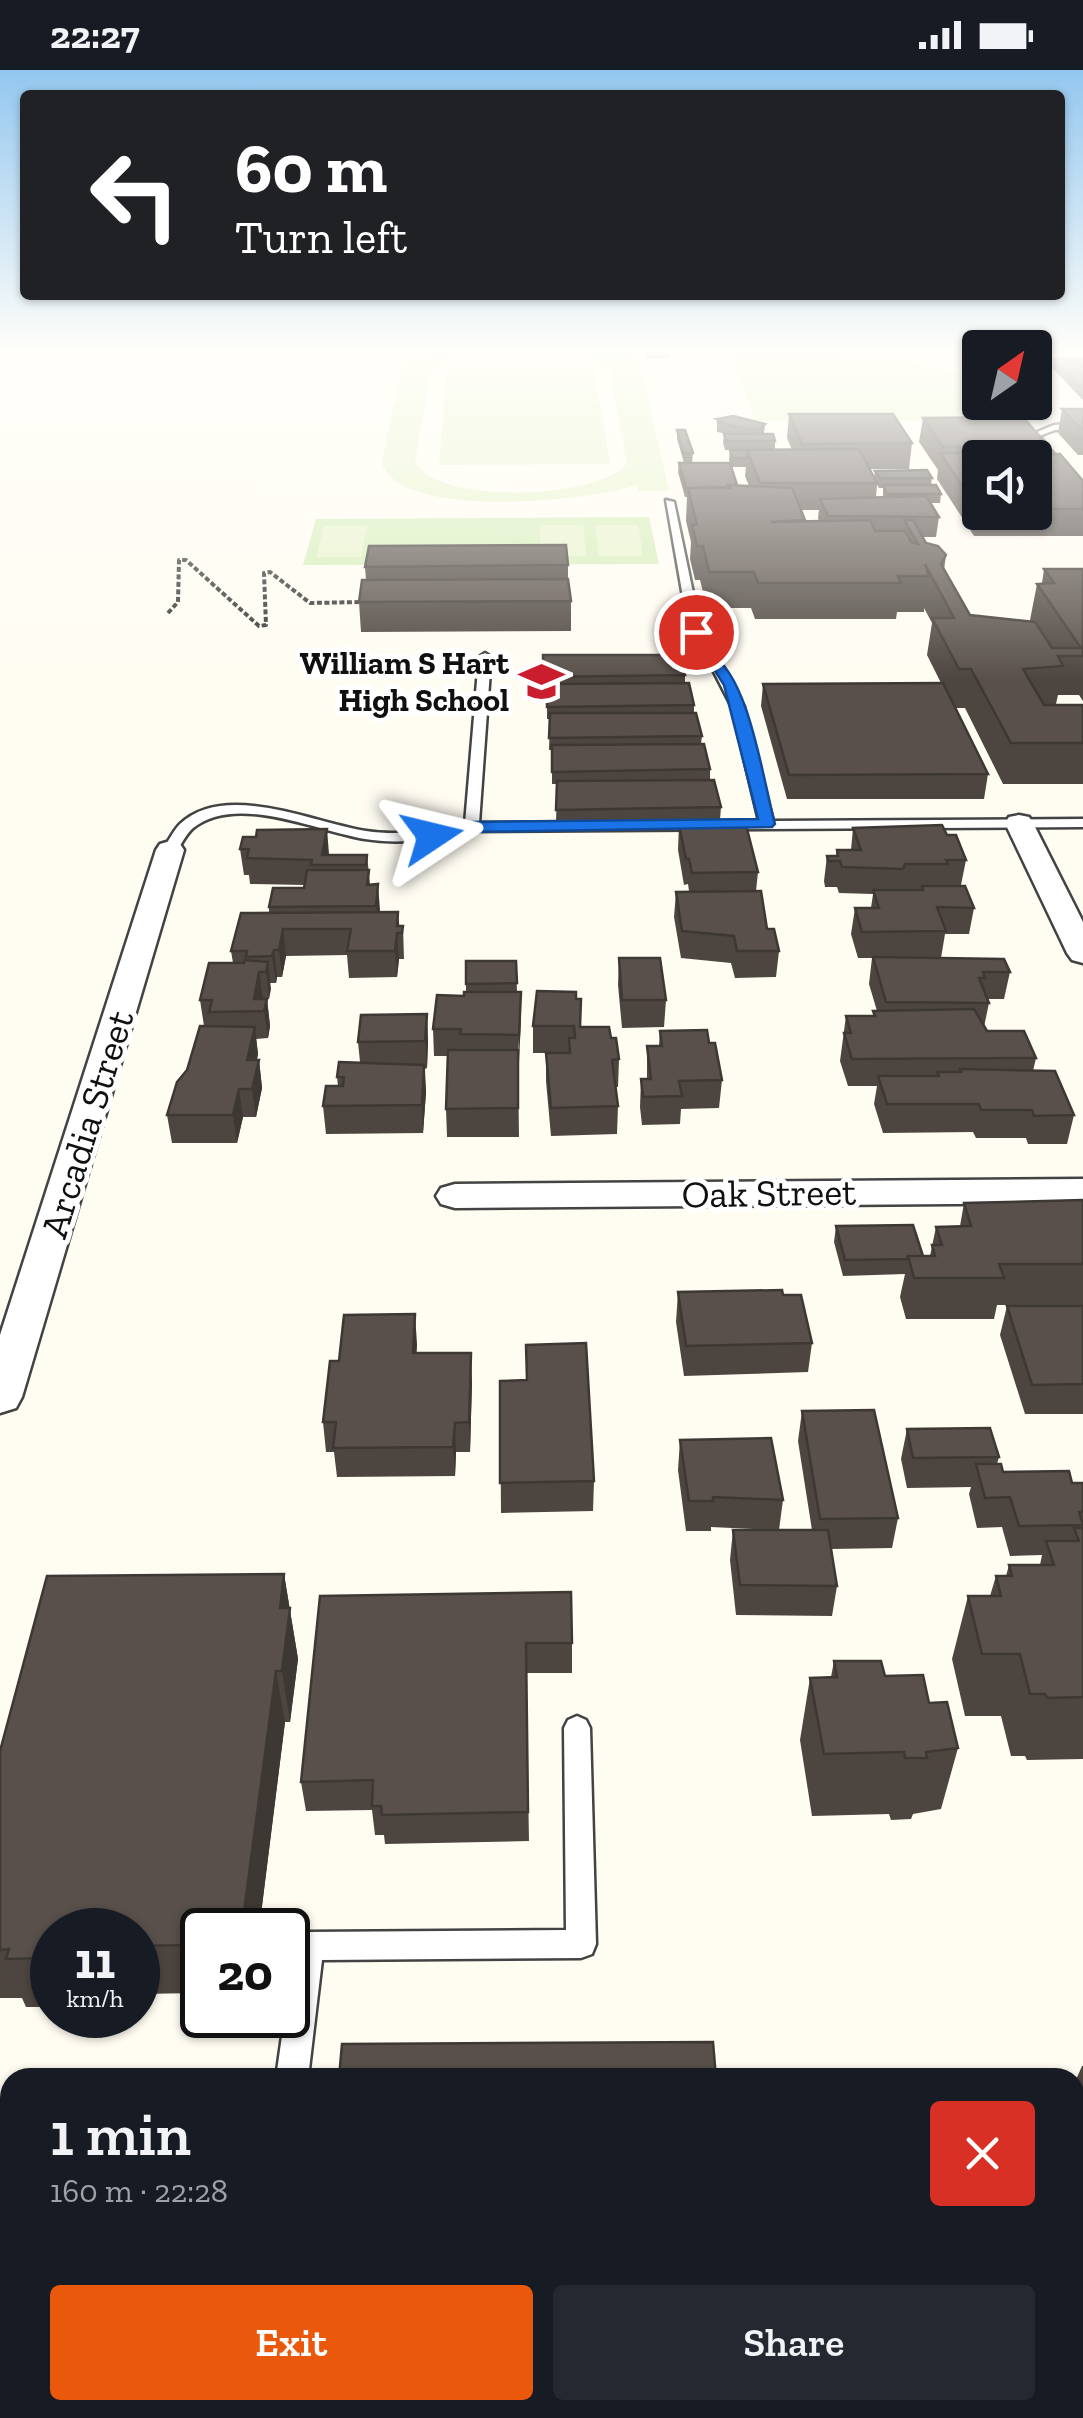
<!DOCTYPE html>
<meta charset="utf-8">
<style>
body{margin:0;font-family:"Zilla Slab",serif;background:#242831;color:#f1f3f6;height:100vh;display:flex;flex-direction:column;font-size:38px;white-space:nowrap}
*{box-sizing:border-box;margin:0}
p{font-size:32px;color:#9ea1a6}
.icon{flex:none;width:55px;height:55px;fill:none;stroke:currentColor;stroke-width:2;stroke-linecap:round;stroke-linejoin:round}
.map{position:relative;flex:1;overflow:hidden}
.details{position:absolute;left:0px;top:1998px;width:1085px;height:352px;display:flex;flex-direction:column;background:#171b24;border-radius:30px 30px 0 0;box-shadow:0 2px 8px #0004}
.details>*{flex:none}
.banner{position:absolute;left:20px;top:20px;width:1045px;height:210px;border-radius:10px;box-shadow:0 2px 8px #0004;background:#202124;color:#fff;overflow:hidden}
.needle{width:65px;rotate:34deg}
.controls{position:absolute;left:962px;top:260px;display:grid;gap:20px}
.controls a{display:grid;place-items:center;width:90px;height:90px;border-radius:10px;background:#171b24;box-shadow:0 2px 8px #0004;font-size:50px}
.speed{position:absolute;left:30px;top:1838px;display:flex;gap:20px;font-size:50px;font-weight:700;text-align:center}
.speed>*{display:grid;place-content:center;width:130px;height:130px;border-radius:50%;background:#171b24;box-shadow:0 2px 8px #0004;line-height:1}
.speed small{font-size:25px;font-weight:400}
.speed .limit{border:5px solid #111;border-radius:15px;background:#fff;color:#111}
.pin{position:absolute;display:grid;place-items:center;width:85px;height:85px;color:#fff;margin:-42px;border:5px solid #fff;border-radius:50%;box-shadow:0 2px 10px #0007}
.me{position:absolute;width:110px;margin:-55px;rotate:80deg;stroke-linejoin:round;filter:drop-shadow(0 0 8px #0008)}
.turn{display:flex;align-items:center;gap:35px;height:210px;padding:0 50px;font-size:45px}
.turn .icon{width:130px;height:130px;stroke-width:2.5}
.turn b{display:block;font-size:70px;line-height:85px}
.round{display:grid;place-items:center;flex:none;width:105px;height:105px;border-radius:10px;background:#242831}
.head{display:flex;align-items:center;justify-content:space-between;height:170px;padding:0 50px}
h1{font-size:60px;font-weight:600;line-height:75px}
.action{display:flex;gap:20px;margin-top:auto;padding:20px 50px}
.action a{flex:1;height:115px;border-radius:10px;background:#ea580c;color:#fff;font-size:40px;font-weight:600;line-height:115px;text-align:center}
.action a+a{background:#242831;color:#f1f3f6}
.status{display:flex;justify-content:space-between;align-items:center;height:70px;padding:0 50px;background:#171b24;direction:ltr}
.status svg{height:28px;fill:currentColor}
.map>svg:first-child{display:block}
</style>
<div class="status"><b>22:27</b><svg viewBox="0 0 49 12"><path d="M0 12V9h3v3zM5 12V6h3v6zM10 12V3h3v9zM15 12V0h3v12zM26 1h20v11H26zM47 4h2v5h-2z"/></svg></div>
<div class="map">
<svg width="1083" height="2348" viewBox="0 0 1083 2348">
<rect width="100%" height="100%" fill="#fffcf2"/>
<path fill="#d6edb9" d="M649,447L659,494L303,495L316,449Z"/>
<path fill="#e7f3cb" d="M440,282H494L454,288L431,300L415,391C431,435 603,430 627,393L610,300L588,288L548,282H637L669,421H638L637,415C591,431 400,451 382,393L401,301L416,289Z
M730,283C813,283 900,283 980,309V332L1033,333L1050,351H756Z
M593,298L610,394L439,395L447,299Z
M540,455H583L586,486H541Z
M595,455H638L643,486H599Z
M324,456H367L361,487H316Z"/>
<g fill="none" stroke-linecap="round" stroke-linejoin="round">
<defs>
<path id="service" d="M1083,353V359L1055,360L1039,366L1070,404L1062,406L1030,365L1054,355Z
M666,430L674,432L701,561L709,585L723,597L744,637L773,751L1083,749V757L472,761C437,769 400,775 365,769C316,761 237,723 193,758C186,764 181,775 175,783H165L163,780C168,772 173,761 180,754C225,711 314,753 366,761C399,766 433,761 465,754L479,587L485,583L491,587L479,753L759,751L732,637L713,600L698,586L689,561Z
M577,1646L586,1650L590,1658L596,1874L592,1884L581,1888L322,1890L308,2008H276L285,1945H288L294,1876L298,1866L309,1862L566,1860L564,1658L568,1650Z
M0,2158L10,2162V2200L0,2196Z
M189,2340H252L250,2348H192Z
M464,2340H500V2348H464Z"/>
<path id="minor" d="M1019,745L1029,747L1033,753L1083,852V893L1072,890L1067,883L1005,753L1009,747Z
M170,771L180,774L184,780L22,1327L16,1338L0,1343V1265L156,780L160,774Z
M1083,1109V1133L455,1138L441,1134L436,1126L441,1118L455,1114Z"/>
</defs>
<use href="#service" stroke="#434343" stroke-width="5"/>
<use href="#minor" stroke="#434343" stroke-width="5"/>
<path stroke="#323232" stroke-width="4" stroke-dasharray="5 2.5" stroke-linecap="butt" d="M168,543L178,532L179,490H186L259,556L266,555L264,503L270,502L310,533L365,532"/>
<use href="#service" fill="#fff" fill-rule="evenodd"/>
<use href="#minor" fill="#fff" fill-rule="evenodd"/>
</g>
<path fill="#4d4540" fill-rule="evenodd" d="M644,282H669V289H646Z
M1053,289H1083V330L1052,298Z
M1062,339H1083V385H1078L1058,363Z
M789,344L912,373L909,399H870L874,408L875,401L932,408L931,415L941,424L940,433H930L939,447L936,467H922L926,473L946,485L944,500L970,545L1031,552L1030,550L1037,514L1042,513L1044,499H1083V631L1079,625H1058L1056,634L1083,635V714H1003L965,638H955L988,704L984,729H787L761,636L763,614L941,613L927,585L932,553L924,538V542H897L896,549H755L751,538H707L700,510H695L690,489L691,472L686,451L687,427H685L678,402L679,393H684L677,369V360L693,383L692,393L737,415L749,416L745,406L746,397H732L729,390L730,380H747H725L723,373L724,364H728L717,362V349L765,354L763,364L775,371V380H792L787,368ZM877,415L879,418H883V427H876ZM801,440H819L818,448L819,451H805Z
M923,348L1048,376L1047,384L1083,411V466H974L937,409L938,400L919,372ZM980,388H1035V442H980Z
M568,495V509L571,531V561L361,562L359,532L366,510L365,497Z
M543,585L685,605V613L694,635V643L702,666L701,674L710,699V710L721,737L720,750L556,752L557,714H552V680H549L550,649H547V618H543Z
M679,755L758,802L756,821L767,859L779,881L776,907L735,908L731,893L681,888L674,847L676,822L689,821L688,814L684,815L678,780Z
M853,758L947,765L966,790L961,815H944V816L974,838L969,864H945L941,888L1010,902L1004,929H987L989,933L984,957L987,961L1036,988L1033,1001L1074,1045L1067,1074H1028L1026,1068H976L973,1062L883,1063L874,1034L877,1016H848L840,991L846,946H873V941H877L869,914L872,888H858L851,864L855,838H871L873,824L839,823L837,817H825L824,811L827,786H836L837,780H851Z
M256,767L329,785H367L370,814L380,842L399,856H403L404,889H399L397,907L349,908L347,885L286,886L282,907H277L276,913H270L269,929H263H267L270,956L268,968L256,969L258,984L257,990H259L262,1018L256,1047H243L237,1073H172L167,1045L187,1000L204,956L200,930L233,893L231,881L269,843V837L304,818L305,815L250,814L249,805H244L240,779Z
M619,888L666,930L664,957L622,958L618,915Z
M466,891H516L517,922H521L518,993L519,1067H447L446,1039L448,986H434L433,959L466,922Z
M537,921L580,957L611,968L619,989L618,1017H616L618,1036L617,1064L551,1066L546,1011V983H533V956Z
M427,944L428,971L427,998L425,999L426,1022L423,1063L326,1064L323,1036L338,1016L337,1007L360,992L358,972Z
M660,961L709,973L722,1010L719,1038L681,1039L680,1054L642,1055L640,1037L641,1009H647V976H659Z
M1083,1130V1235H997L994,1249H906L900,1227L905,1204L843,1206L834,1172L836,1156L923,1186H930L936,1157L960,1156L964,1133Z
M678,1222L783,1225L812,1273L808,1302L684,1306L676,1252Z
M1007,1236H1083V1344H1025L1000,1265Z
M417,1274L416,1283L472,1312L470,1382H456L455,1406L337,1407L334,1382H326L323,1352L339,1291Z
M500,1311L594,1411L593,1441L501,1443Z
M802,1341L898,1448L892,1478L831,1479L837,1516L832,1546L736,1545L730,1490L733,1460H773L711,1457V1461H686L678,1400L680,1370L783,1430L779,1460H812L798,1371Z
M907,1359L999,1387L997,1394L1003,1402L1072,1413H1083V1689L1027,1690L1025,1686H1011L1001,1646H965L952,1589L968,1526H990L996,1506H1006L1009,1495H1040L1042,1485L1010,1486L1002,1457L977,1458L969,1424L971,1417L907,1418L901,1389Z
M284,1504L298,1589L290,1652H285L259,1860H202L201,1923L138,1924V1860H52V1937H26L22,1928H0V1681Z
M320,1526L572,1573V1603H526L529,1771L385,1774L384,1765H375L372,1740L306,1741L301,1712Z
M834,1591L885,1606L929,1633L958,1678L941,1739L913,1744L911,1749L891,1750L889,1744L812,1746L800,1670L810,1608L831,1607Z
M1082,1996H1083V2084L1075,2048V2012Z"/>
<path fill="#3e3834" d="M765,354L764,363L758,368L759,359Z
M327,759L329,784L327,795L322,785Z
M378,814L380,840L378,862L376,836Z
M398,842L400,863H397L399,889L397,907L395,881Z
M283,859L286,886L282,907L279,880Z
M274,880L277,907L276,913L272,886Z
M268,892L271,919L269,929L266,902Z
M259,902L263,929H254Z
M521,922V949L519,993V965Z
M267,929L270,956L268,968L264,941Z
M427,944L428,971L427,998L425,971Z
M255,957L258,984L250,1018L247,990Z
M259,990L262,1018L256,1047L252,1019Z
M424,995L426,1022L423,1063L422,1035Z
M239,1019L243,1047L237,1073L233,1045Z
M415,1244L417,1274L415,1313L413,1283Z
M471,1283L472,1312L470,1382L469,1352Z
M455,1353L456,1382L455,1406L453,1377Z
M284,1504L298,1589L290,1652L282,1601L280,1538Z
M276,1601L285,1652L259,1860H246L243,1849Z
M192,1850L202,1892L201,1923L188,1875Z"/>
<path fill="#59504b" stroke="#3e3834" stroke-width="2.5" d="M1053,289H1083V320Z
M1062,339H1083V360H1082Z
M789,344H893L912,373L802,374Z
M733,346L765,354L759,359H746L717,352L723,351L717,349Z
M1023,347L1048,376L943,377L923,348Z
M677,360H685L693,383L684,384Z
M724,364H773L775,371H726Z
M859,379L877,413H760L747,380Z
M730,380H747V388H732Z
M940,383L1060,384L1083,411V439H1035V388H980V439H978Z
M679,393H730L737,415H728L729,417L686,418Z
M927,400L932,408H880L875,401Z
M728,415L792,418L805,450L771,452L870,450L875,461H905L911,472L918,474L904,450H913L926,473L938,476L946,485L941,494L970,545L1035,552L1052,578H1081L1037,514L1054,513L1044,499H1083V586H1058L1063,596L1023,599L1044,635H1083V673H1011L971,599H959L932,548H954L925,494L929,506H898L901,513H758L754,502H709L703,476H697L692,455H697L688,418H730Z
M883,415H936L941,424H887Z
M926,426L939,447L828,446L820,429Z
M566,475L568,495L365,497L369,476Z
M568,509L571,531L359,532L362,510Z
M543,585H680L685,605L543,607Z
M689,613L694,635L547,637V614Z
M943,613L988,704L789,705L763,614Z
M550,643H696L702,666L549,668Z
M704,674L710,699L552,702V675Z
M714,710L721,737L556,740L557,711Z
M679,755H746L758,802L692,803L689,789H686Z
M942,755L947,765H956L966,790H946L948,794H905L903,799L842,797L840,791H828L827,786H838L837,780H861L853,758Z
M327,759L322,785H367L366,795H311L312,790L247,788L249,779H240L243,767H256L257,760Z
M307,800H369L367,815L378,814L376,836L269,837L273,818H304Z
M922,816H965L974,838L937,837L946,861L862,862L855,838H879L873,820H923Z
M761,821L767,859H774L779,881H737L734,866L682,861L676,822Z
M398,842L397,856H403L402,863H397L395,881H347L351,859H283L279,880H274L272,886L246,887L247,881H231L241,843Z
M873,887L1004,889L1010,902H983L985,908H979L989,933L886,932Z
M619,888H660L666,930H622Z
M245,890L268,892L266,902H259L254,929H267L264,941L209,942L212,930H200L209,893H244Z
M466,891H516L517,913L466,914Z
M537,921L576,922V929H581L580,957H609L611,968H616L619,989L612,990L618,1036L551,1038L546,983H570L569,968H575L574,956H533Z
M464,922H521L519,965L460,964L461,959H433L437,925L464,926Z
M974,939L987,961H1024L1036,988L852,989L844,963H851L846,946H875L873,941Z
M427,944L425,971L358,972L361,945Z
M200,956L255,957L247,990H259L252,1019H239L233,1045H167L177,1012L187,1000Z
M707,960L709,973H715L722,1010L679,1011L682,1026L643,1027L641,1009H651L647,976H662L660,961Z
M448,980H518V1038L446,1039Z
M339,992L424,995L422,1035L323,1036L326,1016H343L344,1007H337Z
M960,999L1055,1001L1074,1045L1034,1046L1032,1040H981L979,1034H887L878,1006H939L937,1002H961Z
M1083,1130V1194H999L1004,1208H914L908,1186H935L932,1175H942L936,1157L971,1156L964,1133Z
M913,1155L923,1186H908L907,1189L845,1190L836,1156Z
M782,1220L783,1225H801L812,1273L686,1276L678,1222Z
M1007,1236H1083V1314L1032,1315Z
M415,1244L413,1283H471L469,1352L455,1353L453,1377L333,1378L336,1352H323L330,1291H339L344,1245Z
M586,1273L594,1411L500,1413V1311L527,1310L526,1275Z
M874,1340L898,1448L820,1449L802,1341Z
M990,1358L999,1387L913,1388L907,1359Z
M771,1368L783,1430L713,1427V1431H689L680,1370Z
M976,1394H1001L1003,1402L1069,1401L1072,1413H1083V1442H1079L1083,1455L1019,1456L1010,1427L985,1428Z
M1074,1458H1083V1627L1047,1628L1045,1624H1030L1020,1584H982L968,1526H1001L996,1506H1012L1009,1495H1054L1046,1471H1079Z
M733,1460H828L837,1516L740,1515Z
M284,1504L280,1538H290L282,1601H276L243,1849L192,1850L188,1875L138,1876V1860H52V1888L6,1889L9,1879L0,1880V1681L47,1506Z
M571,1522L572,1573H526L528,1742L382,1745L381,1736H372L373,1710L301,1712L320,1526Z
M834,1591H881L885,1606L923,1605L929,1633L947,1632L958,1678L926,1682L927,1688H905L904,1682L824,1684L810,1608L837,1607Z
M713,1972L716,2008H339L342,1974Z
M536,2340H748V2348H536Z"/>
<linearGradient id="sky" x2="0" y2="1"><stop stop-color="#93c7ef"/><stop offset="0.46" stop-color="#fffef9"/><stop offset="1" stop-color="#fffef9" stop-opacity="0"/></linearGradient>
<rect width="1083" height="610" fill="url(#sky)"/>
<path fill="#1a73e8" stroke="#114b97" stroke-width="2.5" d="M691,559H700L710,584C749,604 763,711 775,754L772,757L472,762L427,769V762L472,752L758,749L724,615L712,596L697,586Z"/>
<defs>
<symbol id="school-bare" viewBox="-9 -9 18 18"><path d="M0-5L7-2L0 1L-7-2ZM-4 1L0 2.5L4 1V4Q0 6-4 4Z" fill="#ca1e2e" stroke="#fff" stroke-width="2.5" paint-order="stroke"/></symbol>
</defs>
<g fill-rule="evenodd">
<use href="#school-bare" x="510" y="580" width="63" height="63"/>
</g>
<g text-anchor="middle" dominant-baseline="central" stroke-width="10" stroke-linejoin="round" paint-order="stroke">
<g font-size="32" font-weight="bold" fill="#101010" stroke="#fff" text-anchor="end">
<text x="509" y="593">William S Hart<tspan x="509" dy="37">High School</tspan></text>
</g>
<g font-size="38" fill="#101010" stroke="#fff">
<text transform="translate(87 1054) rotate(-73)">Arcadia Street</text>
<text transform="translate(769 1123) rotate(-1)">Oak Street</text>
</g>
</g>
</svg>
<div class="controls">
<a><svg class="needle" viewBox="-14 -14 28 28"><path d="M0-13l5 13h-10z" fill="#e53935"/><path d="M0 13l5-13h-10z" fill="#9ea1a6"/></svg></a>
<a><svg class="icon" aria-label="sound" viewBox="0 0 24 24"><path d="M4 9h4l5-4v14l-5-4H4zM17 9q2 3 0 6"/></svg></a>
</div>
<div class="speed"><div>11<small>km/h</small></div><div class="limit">20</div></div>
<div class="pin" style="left:696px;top:562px;background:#d93025"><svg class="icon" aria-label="arrive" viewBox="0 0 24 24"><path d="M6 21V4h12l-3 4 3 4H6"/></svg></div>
<svg class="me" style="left:432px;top:766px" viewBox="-20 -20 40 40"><path d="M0-17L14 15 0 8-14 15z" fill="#1a73e8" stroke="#fff" stroke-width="4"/></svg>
<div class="banner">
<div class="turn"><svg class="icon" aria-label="left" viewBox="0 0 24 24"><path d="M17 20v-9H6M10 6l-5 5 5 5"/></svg><div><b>60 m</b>Turn left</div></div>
</div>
<section class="details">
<div class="head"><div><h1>1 min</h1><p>160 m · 22:28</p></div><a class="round" style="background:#d93025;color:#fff"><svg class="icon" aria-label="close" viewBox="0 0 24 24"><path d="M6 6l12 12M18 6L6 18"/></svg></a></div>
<div class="action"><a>Exit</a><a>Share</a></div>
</section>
</div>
